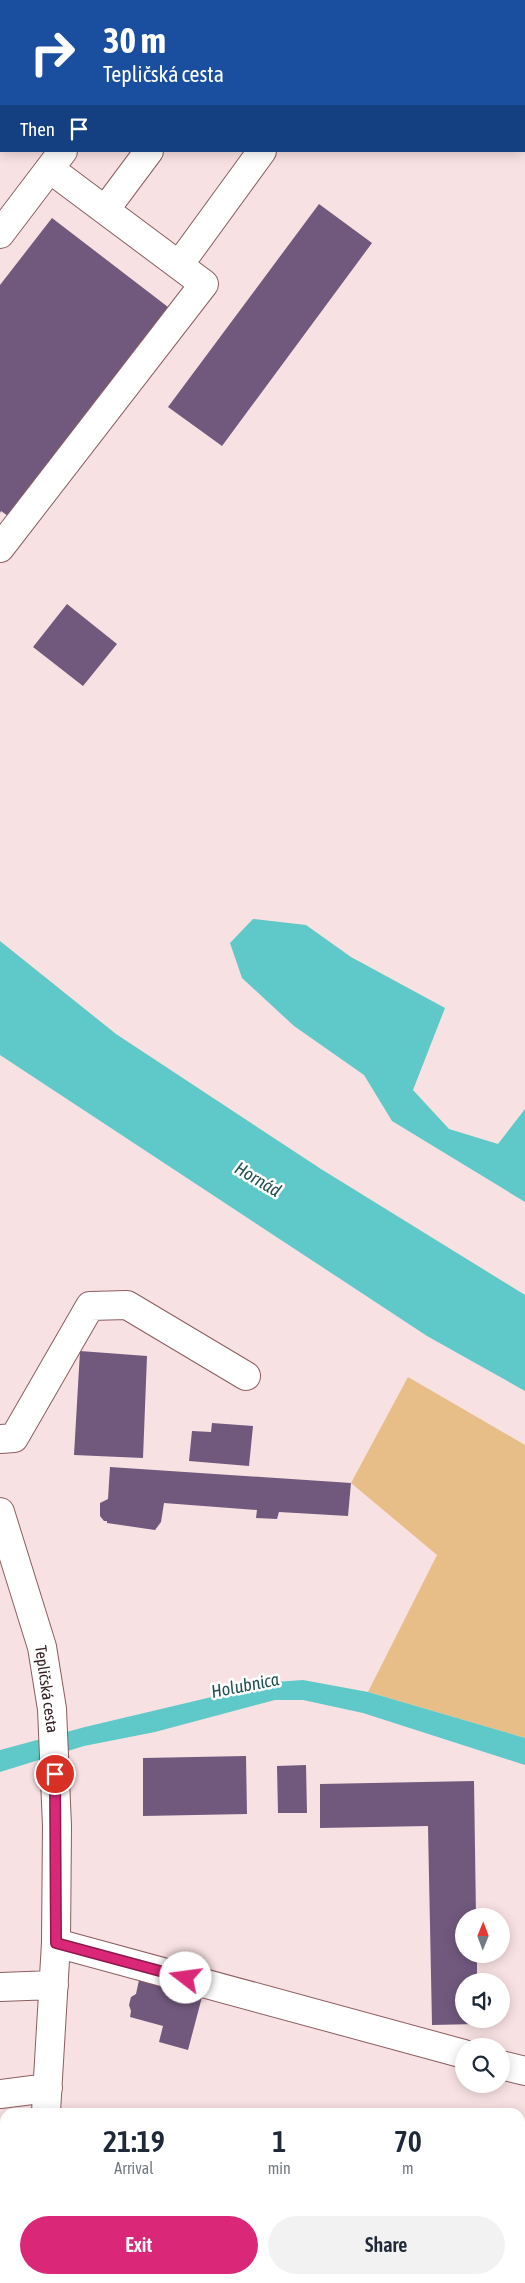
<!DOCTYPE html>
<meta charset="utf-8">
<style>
body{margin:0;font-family:"Asap Condensed",sans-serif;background:#f2f2f3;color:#1f2937;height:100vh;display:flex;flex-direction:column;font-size:19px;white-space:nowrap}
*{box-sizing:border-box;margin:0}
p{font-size:16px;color:#747a83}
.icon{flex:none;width:28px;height:28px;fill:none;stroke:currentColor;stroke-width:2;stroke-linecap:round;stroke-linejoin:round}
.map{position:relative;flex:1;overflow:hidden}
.side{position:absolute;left:0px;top:2108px;width:525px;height:176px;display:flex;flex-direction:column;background:#fff;border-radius:15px 15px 0 0;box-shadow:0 2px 12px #0003}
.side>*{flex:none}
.hud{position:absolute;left:0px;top:0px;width:525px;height:152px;box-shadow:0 2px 12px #0003;background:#1a4fa0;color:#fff;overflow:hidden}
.needle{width:32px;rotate:1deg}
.tools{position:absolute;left:455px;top:1908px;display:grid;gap:10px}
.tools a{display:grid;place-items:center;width:55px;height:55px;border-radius:50%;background:#fff;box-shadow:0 2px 12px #0003;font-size:25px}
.pin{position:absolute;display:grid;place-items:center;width:42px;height:42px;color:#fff;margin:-21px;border:2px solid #fff;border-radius:50%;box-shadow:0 1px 5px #0007}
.me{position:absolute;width:55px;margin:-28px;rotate:285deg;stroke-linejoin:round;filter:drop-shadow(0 0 4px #0008)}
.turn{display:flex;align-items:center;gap:18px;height:105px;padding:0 20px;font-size:22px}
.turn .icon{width:65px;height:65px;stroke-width:2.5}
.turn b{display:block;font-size:35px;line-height:42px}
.then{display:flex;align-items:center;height:48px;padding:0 20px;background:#0003;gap:10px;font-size:19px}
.eta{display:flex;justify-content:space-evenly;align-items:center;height:85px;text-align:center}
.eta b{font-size:30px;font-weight:600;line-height:35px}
.cta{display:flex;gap:10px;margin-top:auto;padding:10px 20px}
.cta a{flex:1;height:58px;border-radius:30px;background:#db2777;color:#fff;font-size:20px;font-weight:600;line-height:58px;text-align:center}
.cta a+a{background:#f2f2f3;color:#1f2937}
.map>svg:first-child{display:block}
</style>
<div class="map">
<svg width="525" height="2283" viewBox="0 0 525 2283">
<rect width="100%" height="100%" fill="#f8e1e2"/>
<path fill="#e7be87" d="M408,1377L525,1445V1738L368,1692L437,1555L351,1483Z"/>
<path fill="#5ec9c8" d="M253,919L306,925L351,957L445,1008L413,1090L449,1129L498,1144L525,1109V1202L392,1121L364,1075L294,1026L242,978L230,943Z
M0,941L116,1034L321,1169L525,1295V1391L427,1336L0,1055Z
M303,1680L368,1692L525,1738V1765L363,1713L303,1700H275L155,1732L84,1746L0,1772V1750L85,1727L275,1682Z"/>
<path fill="#71597d" d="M319,204L372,243L222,446L168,407Z
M52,218L168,307L8,516L1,511L0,513V285Z
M67,604L117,644L83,686L33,647Z
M80,1351L147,1356L143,1458L74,1455Z
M212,1423L253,1426L249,1466L189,1461L192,1431L211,1432Z
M110,1467L351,1483L348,1516L279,1512L277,1519L256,1518L257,1510L164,1503L161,1522L155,1530L107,1523V1521H104L100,1516V1503L108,1499Z
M246,1756L247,1814L143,1816V1758Z
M306,1765L307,1813H278L277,1766Z
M474,1781L476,1916H464V1954H477V1981H464V2019H478V2024L432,2025L428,1826L320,1828V1784Z
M139,1980L202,1997L188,2050L159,2042L163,2026L130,2017L131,2011L129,2005L131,1997L136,1994Z
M520,2149L525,2151V2210L520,2209Z
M520,2256L525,2257V2283H442L429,2279H520Z
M135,2279H207L206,2283H134Z
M238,2279H401L415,2282L251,2283Z"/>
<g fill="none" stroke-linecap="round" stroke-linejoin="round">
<defs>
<path id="minor" d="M164,0L165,1
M75,1L76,0
M105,210L149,151
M0,234L63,151
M179,265L262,151
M0,548L204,284L50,169
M0,1439L14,1438L90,1306L127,1305L246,1376
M0,1512L42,1647L52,1709L57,1826L56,1943L46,2112
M56,1943L464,2054
M0,1987L54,1985
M501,2065L525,2071
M0,2094L48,2088
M33,2283V2279"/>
</defs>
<use href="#minor" stroke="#8c5d61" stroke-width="30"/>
<use href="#minor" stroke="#fff" stroke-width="28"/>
</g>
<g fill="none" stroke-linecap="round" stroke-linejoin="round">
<defs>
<path id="route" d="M55,1774L56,1943L186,1978"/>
</defs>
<use href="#route" stroke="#8e194d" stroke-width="12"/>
<use href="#route" stroke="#db2777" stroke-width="9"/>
</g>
<g text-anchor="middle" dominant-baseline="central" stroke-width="5" stroke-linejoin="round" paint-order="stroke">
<g font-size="16" fill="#352123" stroke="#fff">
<text transform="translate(47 1689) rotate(82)">Tepličská cesta</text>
</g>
<g font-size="18" font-style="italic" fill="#225151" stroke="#fff">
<text transform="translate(258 1179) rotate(31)">Hornád</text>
<text transform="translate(245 1685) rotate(-11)">Holubnica</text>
</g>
</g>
</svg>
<div class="tools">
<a><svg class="needle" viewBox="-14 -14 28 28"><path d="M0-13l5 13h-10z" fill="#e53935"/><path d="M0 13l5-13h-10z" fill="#747a83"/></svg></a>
<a><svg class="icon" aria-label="sound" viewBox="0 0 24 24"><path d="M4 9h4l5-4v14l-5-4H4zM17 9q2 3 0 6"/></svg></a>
<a><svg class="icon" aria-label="search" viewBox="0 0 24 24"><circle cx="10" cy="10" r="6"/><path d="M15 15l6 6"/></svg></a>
</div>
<div class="pin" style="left:55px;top:1774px;background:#d93025"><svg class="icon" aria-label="arrive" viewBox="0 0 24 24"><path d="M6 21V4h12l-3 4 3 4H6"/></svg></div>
<svg class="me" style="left:186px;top:1978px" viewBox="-20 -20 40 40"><circle r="19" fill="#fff"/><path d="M0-13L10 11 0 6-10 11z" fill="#db2777"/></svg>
<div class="hud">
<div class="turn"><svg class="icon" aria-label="right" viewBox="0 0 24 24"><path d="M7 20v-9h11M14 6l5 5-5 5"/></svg><div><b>30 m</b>Tepličská cesta</div></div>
<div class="then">Then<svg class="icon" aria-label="arrive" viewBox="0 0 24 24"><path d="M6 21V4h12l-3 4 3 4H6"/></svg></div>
</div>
<section class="side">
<div class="eta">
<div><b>21:19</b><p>Arrival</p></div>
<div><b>1</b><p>min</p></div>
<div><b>70</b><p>m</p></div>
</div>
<div class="cta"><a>Exit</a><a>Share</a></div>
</section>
</div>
